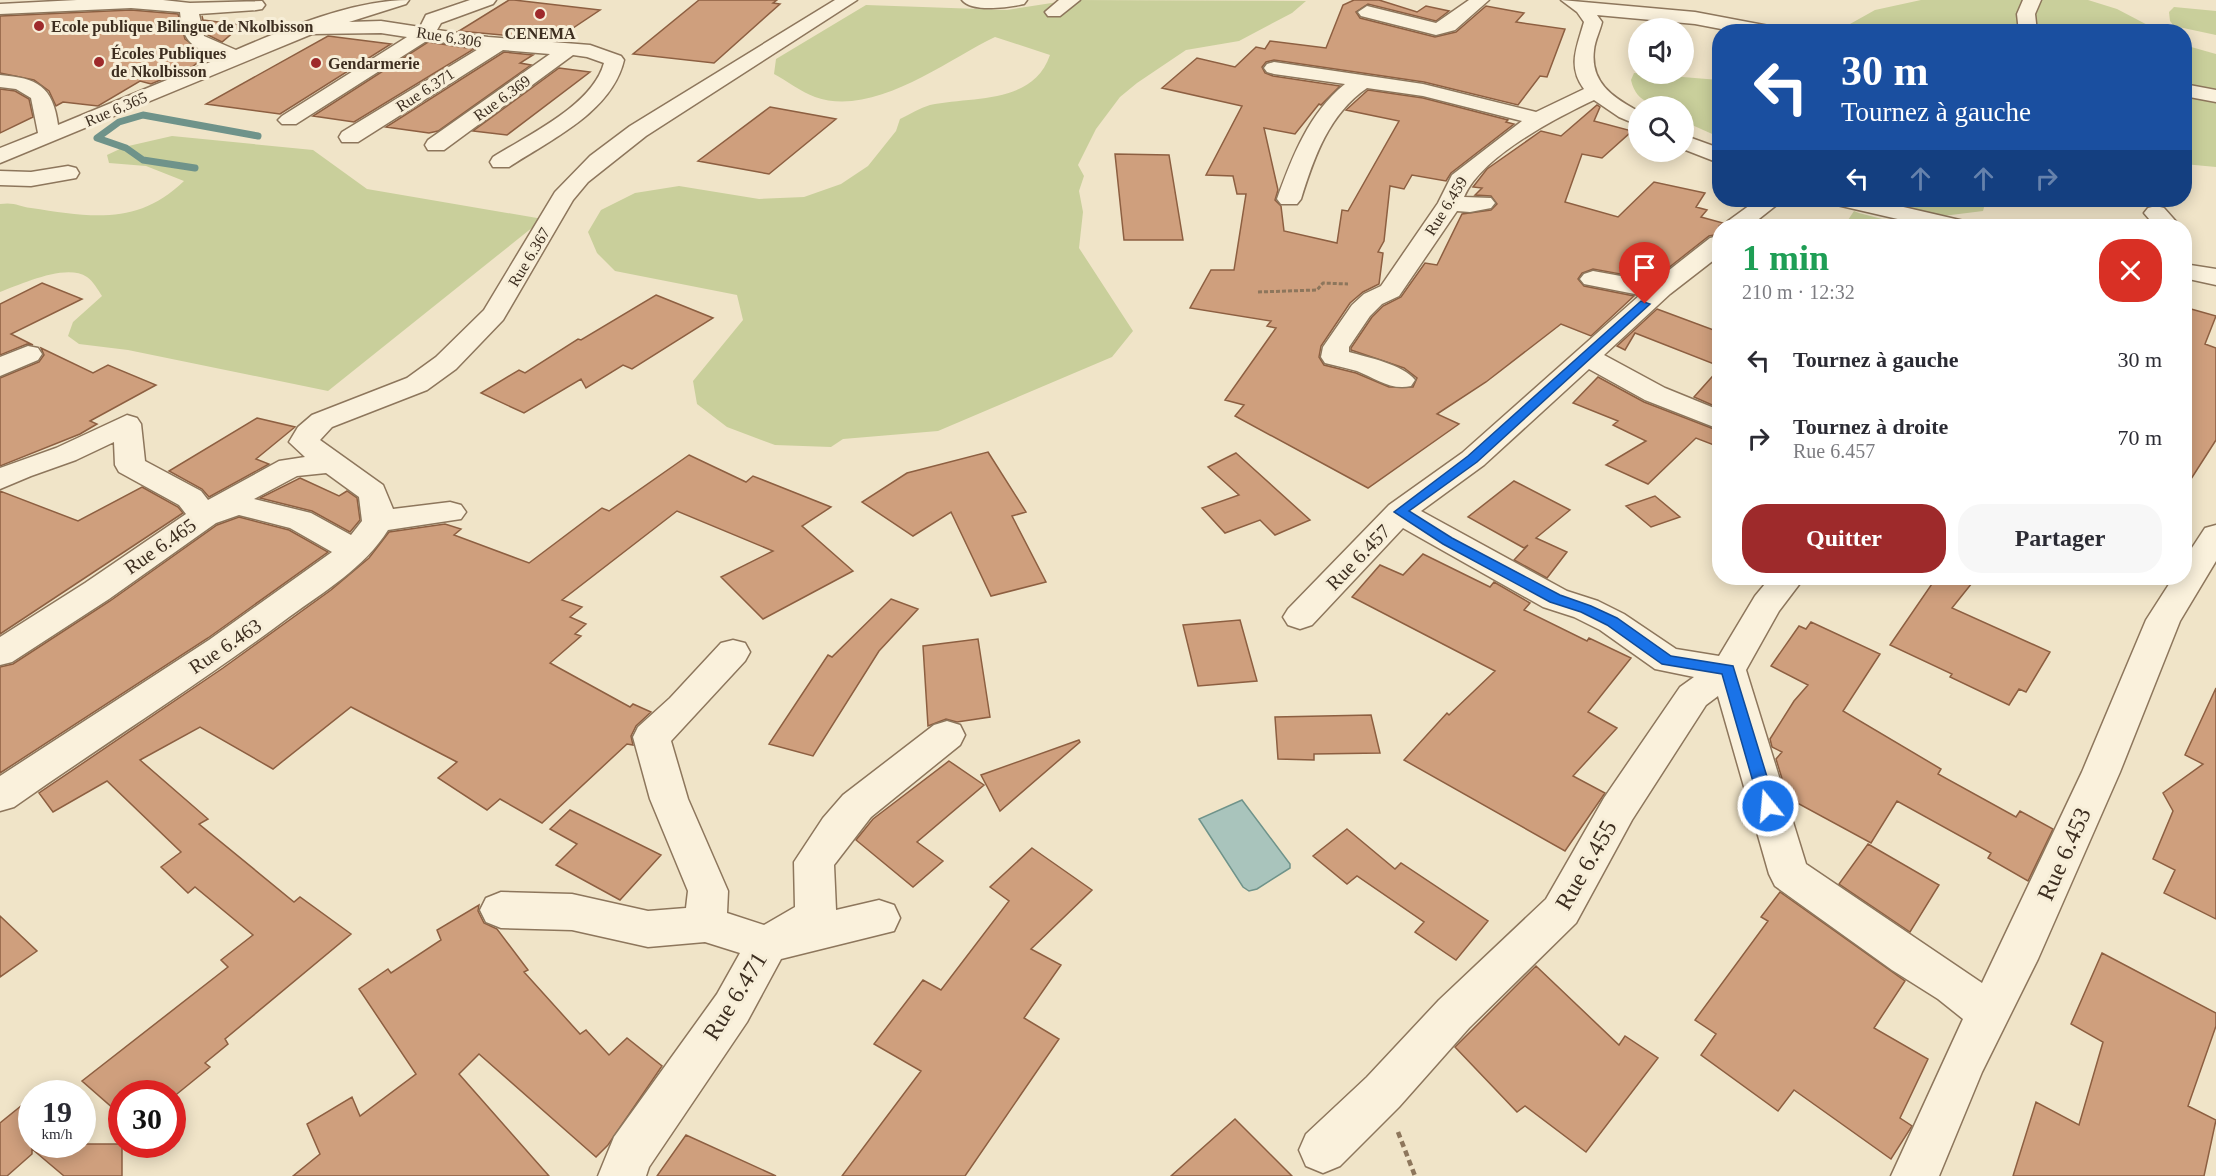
<!DOCTYPE html>
<html lang="fr">
<meta charset="utf-8">
<style>
body{margin:0;font-family:"Times New Roman",serif;background:#f7f7f7;color:#2b2b33;height:100vh;display:flex;flex-direction:column;font-size:22px;white-space:nowrap}
*{box-sizing:border-box;margin:0}
p{font-size:20px;color:#7c7c81}
.icon{flex:none;width:33px;height:33px;fill:none;stroke:currentColor;stroke-width:2;stroke-linecap:round;stroke-linejoin:round}
.map{position:relative;flex:1;overflow:hidden}
.panel{position:absolute;left:1712px;top:219px;width:480px;height:366px;display:flex;flex-direction:column;background:#fff;border-radius:24px;box-shadow:0 3px 15px #0003}
.panel>*{flex:none}
.top-card{position:absolute;left:1712px;top:24px;width:480px;height:183px;border-radius:24px;box-shadow:0 3px 15px #0003;background:#1a4fa0;color:#fff;overflow:hidden}
.buttons{position:absolute;left:1628px;top:18px;display:grid;gap:12px}
.buttons a{display:grid;place-items:center;width:66px;height:66px;border-radius:50%;background:#fff;box-shadow:0 3px 15px #0003;font-size:30px}
.speed{position:absolute;left:18px;top:1080px;display:flex;gap:12px;font-size:30px;font-weight:700;text-align:center}
.speed>*{display:grid;place-content:center;width:78px;height:78px;border-radius:50%;background:#fff;box-shadow:0 3px 15px #0003;line-height:1}
.speed small{font-size:15px;font-weight:400}
.speed .limit{border:9px solid #d22;background:#fff;color:#111}
.pin{position:absolute;display:grid;place-items:center;width:51px;height:51px;color:#fff;margin:-62px -26px;border-radius:50% 50% 50% 0;rotate:-45deg;box-shadow:0 0 6px #0007}
.pin .icon{rotate:45deg}
.me{position:absolute;width:66px;margin:-33px;rotate:343deg;stroke-linejoin:round;filter:drop-shadow(0 0 4px #0008)}
.turn{display:flex;align-items:center;gap:21px;height:126px;padding:0 30px;font-size:27px}
.turn .icon{width:78px;height:78px;stroke-width:2.5}
.turn b{display:block;font-size:42px;line-height:51px}
.lanes{display:flex;align-items:center;height:57px;padding:0 30px;background:#0003;justify-content:center;gap:30px;direction:ltr}
.lanes .off{opacity:.35}
.round{display:grid;place-items:center;flex:none;width:63px;height:63px;border-radius:24px;background:#f7f7f7}
.headline{display:flex;align-items:center;justify-content:space-between;height:102px;padding:0 30px}
h1{font-size:36px;font-weight:800;line-height:45px;color:#1e9e55}
.cta{display:flex;gap:12px;margin-top:auto;padding:12px 30px}
.cta a{flex:1;height:69px;border-radius:24px;background:#9e2a2b;color:#fff;font-size:24px;font-weight:800;line-height:69px;text-align:center}
.cta a+a{background:#f7f7f7;color:#2b2b33}
ul{padding:0;list-style:none}
li{display:flex;align-items:center;gap:18px;height:78px;padding:0 30px}
li div{flex:1}
li b{display:block;font-size:22px}
li em{font-style:normal}
.map>svg:first-child{display:block}
</style>
<div class="map">
<svg width="2216" height="1176" viewBox="0 0 2216 1176">
<rect width="100%" height="100%" fill="#f0e4c8"/>
<path fill="#c9cf9b" d="M1071,0L1306,1L1292,13L1239,41L1186,50L1137,83L1120,97L1096,129L1078,165L1084,176L1079,191L1083,212L1079,248L1133,331L1112,357L938,431L843,439L831,447L775,445L727,427L697,404L693,381L743,320L737,295L615,271L597,253L588,232L601,210L635,193L679,186L759,199L804,197L841,184L868,166L896,131L900,119C910,114 920,108 930,105C972,96 1033,105 1050,55L995,37C945,61 873,118 815,97C801,92 787,81 774,74L776,59L866,5L1007,10Z
M1921,0H2088L2117,9L2159,31L1829,32L1850,24L1875,10Z
M2174,7L2216,11V35L2174,26L2170,21L2169,12Z
M2184,45L2216,54V167L2184,164Z
M1634,73L1719,80V137L1683,121V106C1660,106 1637,107 1631,80Z
M172,136L313,150L367,189L543,219L328,391L128,350L79,344L68,336L73,322L102,296C98,290 93,281 87,277C66,263 22,284 0,292V204C15,202 18,206 31,208C90,217 138,226 184,181L146,166L109,163L107,155L124,147Z
M1867,200H1986L1983,211L1943,216Z
M1854,211L1859,213L1909,226H1844Z"/>
<path fill="#a9c4bc" stroke="#6f938a" stroke-width="1.5" d="M1242,800L1290,864V868L1257,889L1249,891L1243,887L1199,819Z"/>
<g fill="none" stroke-linecap="round" stroke-linejoin="round">
<path stroke="#6f938a" stroke-width="7" d="M195,168L143,160L126,148L97,138L119,122L143,115L258,136"/>
</g>
<path fill="#cf9f7d" stroke="#8d5f41" stroke-width="1.5" d="M509,0H514L600,10L555,40L459,31Z
M699,0H777L773,3L780,4L714,63L633,54Z
M1354,0H1379L1417,12L1426,6L1449,11L1436,21L1368,4L1356,12L1360,18L1435,37L1456,32L1486,6L1524,13L1516,22L1565,29L1547,77L1540,76L1518,105L1424,82L1274,60L1266,62L1262,67L1265,73L1273,76L1340,86L1321,105L1319,104L1295,134L1264,128L1278,190L1275,200L1281,206L1284,231L1337,243L1342,210L1348,211L1399,121L1346,110L1368,90L1423,98L1508,120L1506,122L1514,124L1451,173L1446,181L1412,175L1404,189L1390,186L1384,241L1378,252L1383,253L1379,284L1363,292L1350,303L1321,346L1319,357L1324,365L1356,373L1389,387H1413L1417,378L1404,368L1351,350V348L1372,317L1383,306L1401,297L1425,263L1437,265L1462,214L1491,210L1497,204L1491,196L1475,195L1482,188L1473,187L1487,169L1541,131L1561,136L1597,105L1600,107L1594,121L1632,131L1602,158L1582,154L1565,202L1618,217L1654,182L1705,193L1696,207L1707,210L1701,217L1723,223L1719,226V234L1709,236L1653,280L1593,269L1582,273L1578,279L1584,286L1634,296L1591,336L1561,324L1486,382L1437,414L1459,424L1368,488L1235,416L1244,405L1225,400L1276,328L1267,326L1271,321L1190,308L1211,270H1234L1246,194H1237L1233,176L1206,175L1242,106L1162,88L1197,58L1235,67L1256,47L1265,49L1270,41L1326,48L1343,5Z
M131,10L178,14L185,39L207,55L192,67L151,84L140,81L98,106L63,102L56,106L49,91L34,80L0,73V16Z
M202,16L203,20L242,25L222,42L206,34Z
M328,36L391,44L280,114L206,104Z
M428,42L474,49L354,122L313,116Z
M504,52L533,55L520,63L531,65L438,131L429,133L386,127Z
M559,68L590,72L507,135L473,131Z
M0,89L15,91L29,99L33,117L0,133Z
M770,107L836,119L769,174L698,161Z
M1115,154L1169,155L1183,240H1124Z
M42,283L82,299L11,334L33,345L27,344L0,355V304Z
M656,295L713,318L632,369L623,365L586,388L581,379L524,413L481,393L519,370L525,373L578,339L581,340Z
M2184,307L2216,316L2205,344L2216,348V440L2184,490Z
M1657,309L1719,332V366L1635,333L1625,350L1617,346Z
M41,348L93,373L108,365L156,385L90,421L97,424L80,434L0,466V378L39,362L44,355Z
M1719,369V408L1694,397Z
M1598,377L1644,402L1719,431V447L1696,438L1648,484L1606,465L1646,441L1613,425L1618,421L1573,403Z
M257,418L295,427L256,459L269,464L209,497L202,489L169,471Z
M988,452L1026,512L1012,516L1046,582L991,596L951,512L913,536L862,502L907,473Z
M1236,453L1310,520L1275,535L1260,520L1225,533L1202,508L1239,495L1208,467Z
M689,455L746,482L753,476L831,507L802,526L853,571L763,619L721,577L773,551L677,511L562,600L582,607L570,617L586,624L575,634L581,636L550,663L630,707L633,704L651,712L636,726L631,736L633,745L627,744L542,823L500,799L487,810L438,778L457,762L351,707L273,769L200,727L140,760L208,819L199,824L294,902L300,897L351,934L225,1039L228,1044L205,1063L210,1067L172,1098V1094H122V1116L82,1081L228,967L221,960L253,935L195,887L188,893L161,867L181,852L107,781L53,812L39,793L223,668L331,590L369,558L389,532L445,524L461,529L454,535L529,563L602,508L609,511Z
M300,478L339,496L347,491L357,498L360,520L350,532L312,511L260,498Z
M1514,481L1570,510L1536,538L1567,552L1547,578L1514,560L1528,545L1524,548L1468,517Z
M142,487L178,507L183,513L0,634V491L78,521Z
M1655,496L1680,517L1651,527L1626,506Z
M239,517L289,530L328,552L208,638L0,773V667L13,664L110,601L217,525Z
M1423,554L1490,587L1494,582L1530,603L1524,610L1587,641L1589,638L1631,658L1588,712L1617,728L1573,776L1605,793L1565,851L1404,760L1447,713L1449,715L1495,671L1352,597L1380,565L1403,575Z
M1936,578H1976L1952,608L2050,652L2026,692L2019,689L2009,705L1950,677L1952,674L1890,645Z
M891,599L918,609L879,651L813,756L769,744L828,655L832,657Z
M1240,620L1257,681L1198,686L1183,625Z
M1811,622L1880,654L1843,711L1941,769L1938,774L2016,817L2020,811L2053,829L2028,881L1988,858L1991,853L1897,801L1871,843L1788,798L1776,759L1782,752L1772,747L1770,739L1794,701L1808,685L1771,666L1799,626L1806,629Z
M978,639L990,717L957,722L946,719L928,726L923,646Z
M2216,688V919L2164,893L2175,870L2153,859L2173,811L2163,793L2203,764L2185,755Z
M1371,715L1380,753L1314,754V760L1278,759L1275,717Z
M1079,740L1080,742L1000,811L981,775Z
M949,761L984,785L917,842L943,861L913,887L856,840L873,819Z
M570,810L661,855L620,900L556,865L577,844L550,829Z
M1347,829L1395,869L1401,863L1488,921L1456,960L1415,932L1424,922L1357,876L1347,884L1313,856Z
M1868,844L1939,885L1910,932L1839,884Z
M1032,848L1092,890L1031,949L1061,965L1024,1018L1059,1039L965,1176H842L921,1071L874,1044L923,980L941,990L1009,901L990,887Z
M1780,892L1905,981L1874,1028L1928,1059L1900,1118L1912,1126L1891,1159L1794,1090L1778,1111L1701,1055L1716,1034L1695,1020L1768,921L1761,917Z
M479,905L478,911L484,923L497,929L528,970L524,972L580,1034L586,1030L609,1055L627,1038L662,1066L608,1145L596,1157L479,1054L459,1074L549,1176H293L320,1154L307,1124L352,1097L360,1116L416,1074L359,989L388,969L391,973L441,940L437,930Z
M0,916L37,951L0,977Z
M2102,953L2216,1013V1026L2188,1106L2216,1120L2204,1176H2013L2036,1102L2079,1125L2103,1042L2071,1024Z
M1536,966L1619,1045L1625,1036L1658,1058L1586,1152L1525,1106L1517,1112L1455,1047Z
M32,1097V1144H122V1176H64L32,1149V1154L7,1176H0V1123Z
M1235,1119L1292,1176H1171Z
M686,1135L776,1176H657Z"/>
<g fill="none" stroke-linecap="round" stroke-linejoin="round">
<defs>
<path id="minor" d="M77,0H163L190,3L262,1L265,5L262,9L256,10L199,14L204,36L236,50C287,28 353,0 409,0L406,4L349,22L381,21L420,27L426,15L470,0H496L493,4L441,23L437,30L488,37L590,45L621,56L624,60C612,112 550,140 509,167H493L490,162L493,157C528,135 593,105 604,63L587,57L573,55L444,150H428L425,145L428,140L550,54L503,50L358,142H342L339,137L342,132L480,48L428,40L296,124H282L278,120L282,116L407,37L381,33L312,34L0,163V148L38,133L31,98L16,89L0,87V75C37,78 53,86 58,125L220,58C193,47 183,44 180,12L131,8L0,14V4Z
M835,0H857L646,136L588,182L573,200L503,320L456,369L427,390L332,427L320,440L383,485L393,509L450,502L461,505L466,512L461,519L388,530C364,568 325,591 289,617C200,684 105,743 14,807L0,811V776L209,640L332,552L290,528L239,515L216,523L109,599L12,662L0,665V637L85,583L186,514L179,505L119,472L115,465L114,442L76,460L31,476L0,489V468L56,448L127,415L137,418L141,424L145,461L201,491L208,500L279,461L305,457L289,442L298,427L312,415L407,378L436,357L484,310L555,192L590,156L630,126ZM326,473L359,497L362,521L351,535L311,513L254,499L297,476Z
M962,0H1027L1024,4C1010,7 972,13 962,0Z
M1059,0H1080L1060,16H1048L1045,12Z
M1469,0H1489L1455,30L1436,35L1361,16L1358,12L1367,6L1436,23Z
M1561,0L1695,12L1769,26L1778,32H1737L1695,24L1597,15L1602,22C1600,31 1595,40 1594,50C1590,82 1612,97 1638,111V125L1619,117L1594,100C1554,119 1481,157 1464,197L1491,198L1495,203L1491,208L1470,212L1457,211L1399,296L1382,304L1370,316L1349,347V352C1367,357 1404,365 1415,380L1411,386C1391,391 1375,378 1357,371C1347,368 1336,366 1325,363L1321,357L1323,347L1352,305L1364,294L1381,286L1438,203L1452,175L1522,121L1423,96L1367,88C1329,114 1314,157 1301,199L1297,204H1281L1277,199C1292,157 1309,113 1345,84L1274,74L1267,72L1264,68L1267,64L1274,62L1423,84L1536,112L1584,89C1567,66 1577,47 1584,22L1577,12Z
M2023,0H2041L2035,14L2037,32H2019L2017,14Z
M2184,84L2216,90V102L2184,96Z
M1683,135L1719,148V163L1683,149Z
M68,166L76,168L79,173L76,178L31,186L0,185V171L31,172Z
M1757,200H1783L1750,226H1724L1728,221Z
M1833,200H1873L1964,221L1968,226H1928L1837,205Z
M2156,206L2164,208L2180,226H2155L2144,213L2148,208Z
M1719,236V256L1670,294L1604,355L1665,388L1719,410V429L1645,400L1589,369L1484,465L1421,511L1567,591L1598,601L1624,614L1676,649L1719,656L1755,596L1770,578H1804L1779,611L1746,670L1806,864L1982,983L2082,772L2146,620L2173,578H2184V560L2205,528L2216,525V561L2180,621L2120,772L2038,959L1982,1072L1939,1176H1891L1963,1019L1938,999L1892,970L1775,886L1769,874L1718,696L1706,705L1632,820L1576,923L1469,1028L1399,1107L1340,1166L1323,1173L1306,1166L1299,1150L1306,1134L1367,1077L1439,1000L1546,899L1604,798L1680,687L1694,677L1655,669L1600,630L1574,617L1543,607L1403,528L1312,625L1300,629L1288,625L1283,617L1288,609L1389,505L1462,453L1640,295L1584,284L1580,279L1584,274L1593,271L1654,282L1710,238Z
M2184,264L2216,269V285L2184,278Z
M28,346L38,348L42,354L38,360L0,376V357Z
M733,640L745,643L750,652L745,661L671,741L688,799L728,891L727,913L764,925L795,907L794,862L823,818L843,795L934,725L947,721L960,725L965,735L960,745L871,817L834,865L836,910L879,900L894,905L900,918L894,931L781,959L747,1022L649,1167L646,1176H598L614,1137L717,994L740,953L705,942L648,947L572,930L501,928L486,922L480,910L486,898L501,892L572,894L648,911L686,908L688,891L650,799L633,737L638,727L670,698L721,643Z"/>
</defs>
<use href="#minor" stroke="#8d765c" stroke-width="3"/>
<path stroke="#8d765c" stroke-width="3" stroke-dasharray="4 2" stroke-linecap="butt" d="M1258,292L1317,290L1323,283L1348,284"/>
<path stroke="#8d765c" stroke-width="4.5" stroke-dasharray="6 4" stroke-linecap="butt" d="M1398,1132L1415,1176"/>
<use href="#minor" fill="#faf1dc" fill-rule="evenodd"/>
</g>
<path fill="#1a73e8" stroke="#114b97" stroke-width="1.5" d="M1641,301L1650,304L1477,462L1409,511L1452,538L1560,595L1591,606L1617,618L1671,656L1733,666L1776,806L1768,812L1760,806L1722,674L1662,664L1607,625L1581,612L1550,602L1443,544L1394,512L1468,456Z"/>
<g fill="#9e2a2b" stroke="#f7eed8" stroke-width="2">
<circle cx="540" cy="14" r="6"/>
<circle cx="39" cy="26" r="6"/>
<circle cx="99" cy="62" r="6"/>
<circle cx="316" cy="63" r="6"/>
</g>
<g text-anchor="middle" dominant-baseline="central" stroke-width="6" stroke-linejoin="round" paint-order="stroke">
<g font-size="16" font-weight="bold" fill="#3d2e20" stroke="#f7eed8" text-anchor="start">
<text x="51" y="26">Ecole publique Bilingue de Nkolbisson</text>
<text x="540" y="33" text-anchor="middle">CENEMA</text>
<text x="111" y="53">Écoles Publiques<tspan x="111" dy="18">de Nkolbisson</tspan></text>
<text x="328" y="63">Gendarmerie</text>
</g>
<g font-size="16" fill="#3d2e20" stroke="#f7eed8">
<text transform="translate(449 37) rotate(9)">Rue 6.306</text>
<text transform="translate(425 90) rotate(-33)">Rue 6.371</text>
<text transform="translate(502 98) rotate(-36)">Rue 6.369</text>
<text transform="translate(116 109) rotate(-23)">Rue 6.365</text>
<text transform="translate(1446 206) rotate(-58)">Rue 6.459</text>
<text transform="translate(529 257) rotate(-59)">Rue 6.367</text>
</g>
<g font-size="20" fill="#3d2e20" stroke="#f7eed8">
<text transform="translate(160 546) rotate(-35)">Rue 6.465</text>
<text transform="translate(1358 557) rotate(-46)">Rue 6.457</text>
<text transform="translate(225 646) rotate(-34)">Rue 6.463</text>
</g>
<g font-size="24" fill="#3d2e20" stroke="#f7eed8">
<text transform="translate(2064 854) rotate(-66)">Rue 6.453</text>
<text transform="translate(1586 865) rotate(-60)">Rue 6.455</text>
<text transform="translate(735 996) rotate(-58)">Rue 6.471</text>
</g>
</g>
</svg>
<div class="buttons">
<a><svg class="icon" aria-label="sound" viewBox="0 0 24 24"><path d="M4 9h4l5-4v14l-5-4H4zM17 9q2 3 0 6"/></svg></a>
<a><svg class="icon" aria-label="search" viewBox="0 0 24 24"><circle cx="10" cy="10" r="6"/><path d="M15 15l6 6"/></svg></a>
</div>
<div class="speed"><div>19<small>km/h</small></div><div class="limit">30</div></div>
<div class="pin" style="left:1645px;top:304px;background:#d93025"><svg class="icon" aria-label="arrive" viewBox="0 0 24 24"><path d="M6 21V4h12l-3 4 3 4H6"/></svg></div>
<svg class="me" style="left:1768px;top:806px" viewBox="-20 -20 40 40"><circle r="17" fill="#1a73e8" stroke="#fff" stroke-width="3"/><path d="M0-11L8 9 0 5-8 9z" fill="#fff"/></svg>
<div class="top-card">
<div class="turn"><svg class="icon" aria-label="left" viewBox="0 0 24 24"><path d="M17 20v-9H6M10 6l-5 5 5 5"/></svg><div><b>30 m</b>Tournez à gauche</div></div>
<div class="lanes"><svg class="icon" aria-label="left" viewBox="0 0 24 24"><path d="M17 20v-9H6M10 6l-5 5 5 5"/></svg><svg class="icon off" aria-label="ahead" viewBox="0 0 24 24"><path d="M12 20V5M6 11l6-6 6 6"/></svg><svg class="icon off" aria-label="ahead" viewBox="0 0 24 24"><path d="M12 20V5M6 11l6-6 6 6"/></svg><svg class="icon off" aria-label="right" viewBox="0 0 24 24"><path d="M7 20v-9h11M14 6l5 5-5 5"/></svg></div>
</div>
<section class="panel">
<div class="headline"><div><h1>1 min</h1><p>210 m · 12:32</p></div><a class="round" style="background:#d93025;color:#fff"><svg class="icon" aria-label="close" viewBox="0 0 24 24"><path d="M6 6l12 12M18 6L6 18"/></svg></a></div>
<ul>
<li><svg class="icon" aria-label="left" viewBox="0 0 24 24"><path d="M17 20v-9H6M10 6l-5 5 5 5"/></svg><div><b>Tournez à gauche</b></div><em>30 m</em></li>
<li><svg class="icon" aria-label="right" viewBox="0 0 24 24"><path d="M7 20v-9h11M14 6l5 5-5 5"/></svg><div><b>Tournez à droite</b><p>Rue 6.457</p></div><em>70 m</em></li>
</ul>
<div class="cta"><a>Quitter</a><a>Partager</a></div>
</section>
</div>
